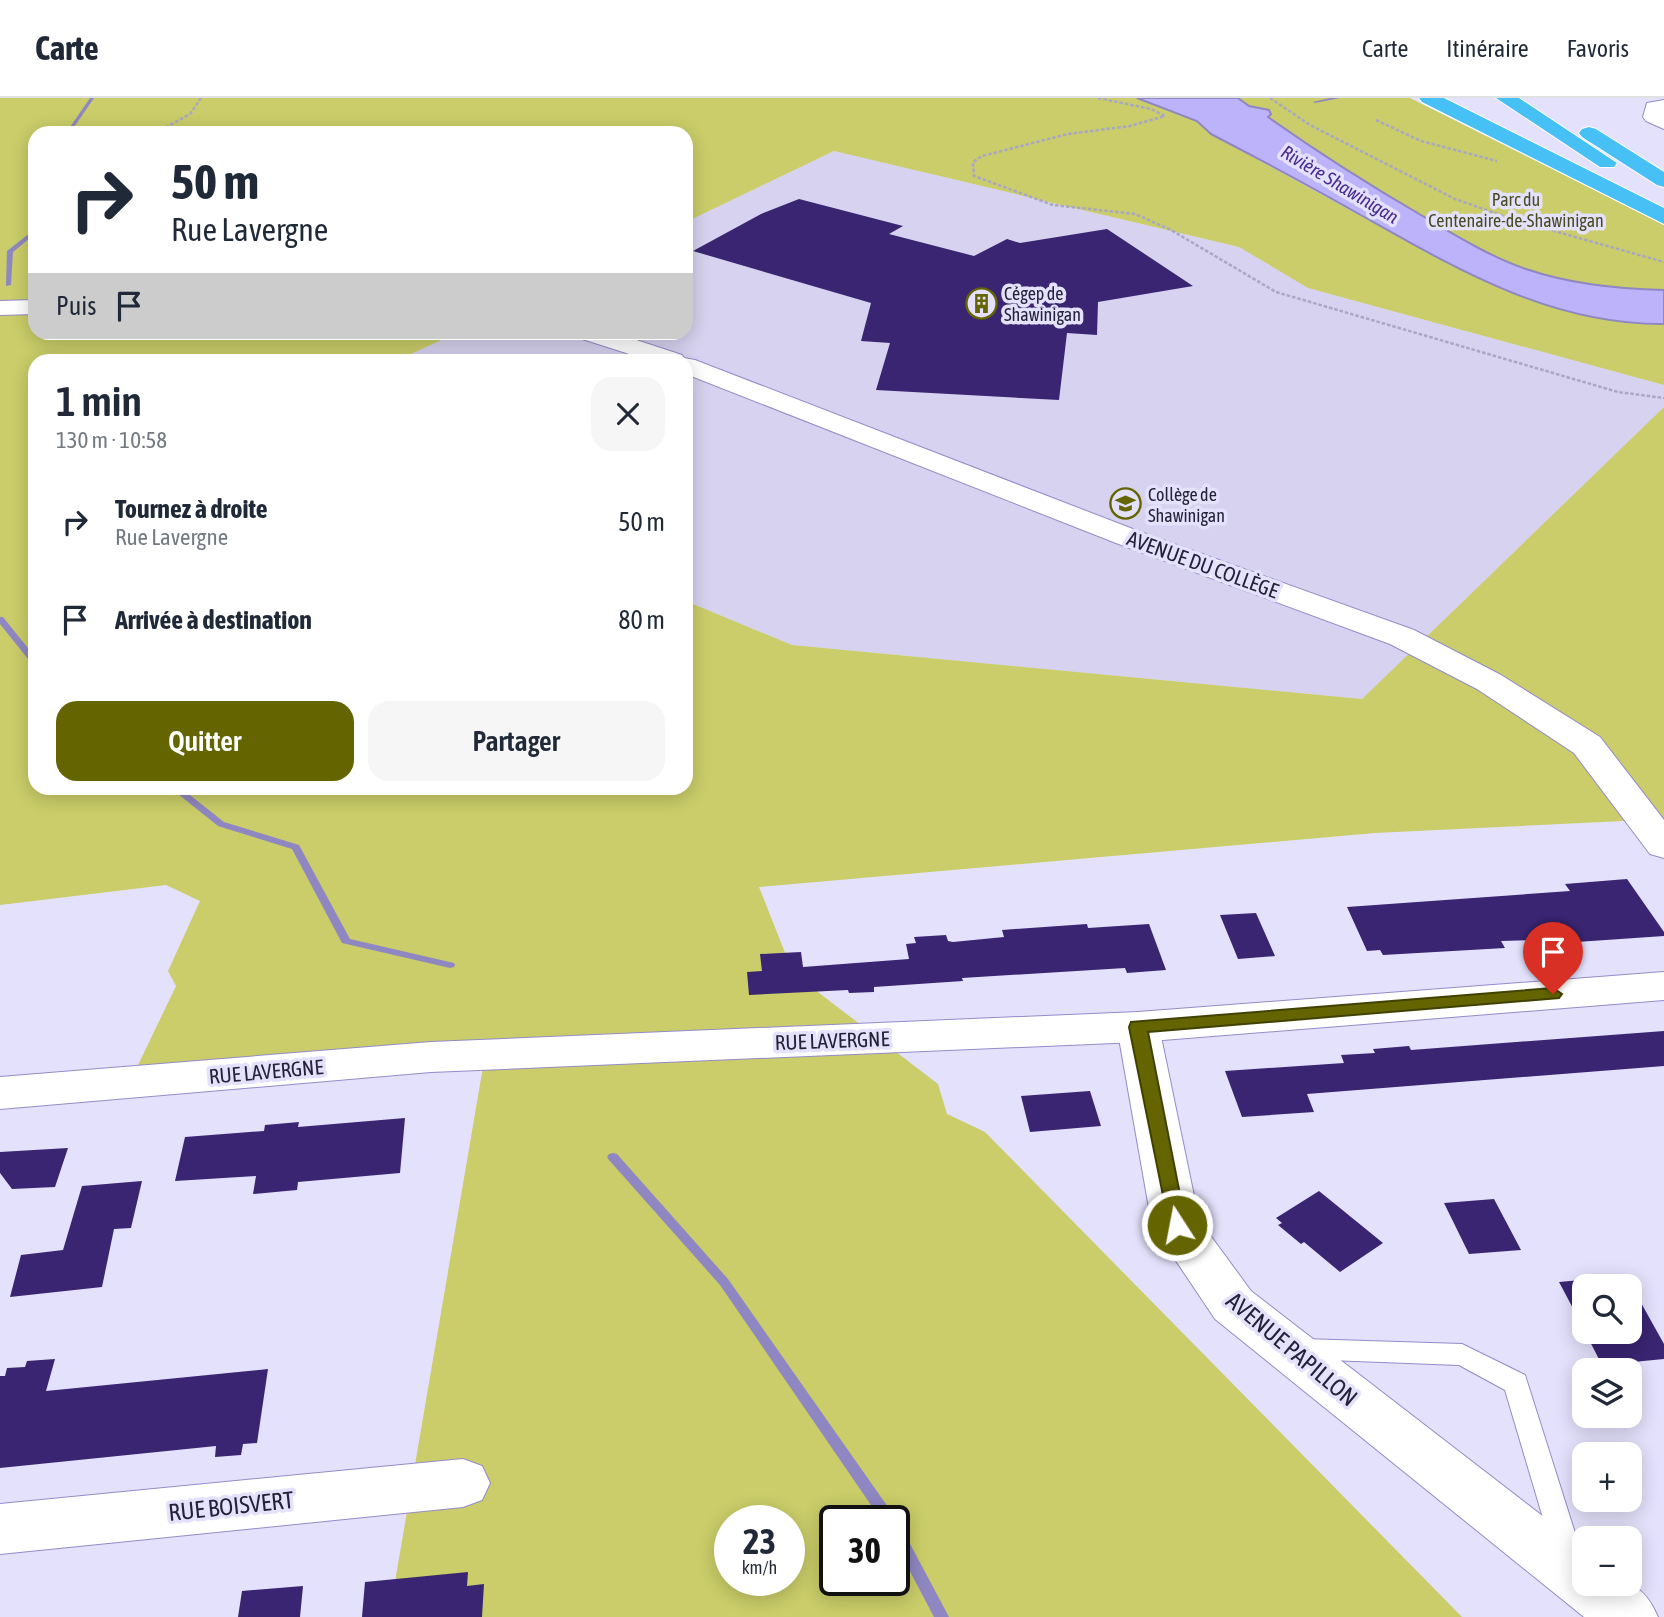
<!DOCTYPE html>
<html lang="fr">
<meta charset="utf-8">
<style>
body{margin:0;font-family:"Asap Condensed",sans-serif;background:#f6f6f7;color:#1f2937;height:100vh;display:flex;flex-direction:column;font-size:26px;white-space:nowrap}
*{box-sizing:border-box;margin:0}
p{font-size:23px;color:#747a83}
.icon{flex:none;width:38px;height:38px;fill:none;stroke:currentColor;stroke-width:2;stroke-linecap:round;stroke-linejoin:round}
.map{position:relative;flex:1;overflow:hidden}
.side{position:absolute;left:28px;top:256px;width:665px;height:441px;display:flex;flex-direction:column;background:#fff;border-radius:21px;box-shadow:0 4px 18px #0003}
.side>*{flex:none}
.banner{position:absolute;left:28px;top:28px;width:665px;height:214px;border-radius:21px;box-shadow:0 4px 18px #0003;background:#fff;color:#1f2937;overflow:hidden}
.fabs{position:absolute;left:1572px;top:1176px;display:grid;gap:14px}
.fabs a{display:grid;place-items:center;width:70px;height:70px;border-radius:14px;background:#fff;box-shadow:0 4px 18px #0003;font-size:35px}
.speed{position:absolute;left:714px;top:1407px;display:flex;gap:14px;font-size:35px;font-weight:700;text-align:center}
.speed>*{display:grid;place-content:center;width:91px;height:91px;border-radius:50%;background:#fff;box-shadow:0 4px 18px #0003;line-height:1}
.speed small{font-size:18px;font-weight:400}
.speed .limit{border:4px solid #111;border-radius:10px;background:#fff;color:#111}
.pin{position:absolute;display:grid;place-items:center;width:60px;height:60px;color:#fff;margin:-72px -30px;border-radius:50% 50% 50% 0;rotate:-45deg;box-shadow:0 0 7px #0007}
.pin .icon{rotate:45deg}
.me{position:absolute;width:77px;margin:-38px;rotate:349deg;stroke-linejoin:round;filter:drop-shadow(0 0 5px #0008)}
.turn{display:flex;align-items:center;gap:24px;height:147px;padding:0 28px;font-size:32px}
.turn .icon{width:91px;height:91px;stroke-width:2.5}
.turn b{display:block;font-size:49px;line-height:60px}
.then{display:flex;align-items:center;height:66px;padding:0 28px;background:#0003;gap:14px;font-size:26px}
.round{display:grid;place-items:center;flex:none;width:74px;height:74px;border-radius:21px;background:#f6f6f7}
.headline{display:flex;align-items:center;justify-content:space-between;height:119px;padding:0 28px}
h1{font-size:42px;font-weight:600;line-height:52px}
.primary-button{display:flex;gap:14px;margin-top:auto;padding:14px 28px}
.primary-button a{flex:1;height:80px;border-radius:21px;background:#646500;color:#fff;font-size:28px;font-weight:600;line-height:80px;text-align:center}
.primary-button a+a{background:#f6f6f7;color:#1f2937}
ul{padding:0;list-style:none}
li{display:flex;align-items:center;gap:21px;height:98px;padding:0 28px}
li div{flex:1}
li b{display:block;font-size:26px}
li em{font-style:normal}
header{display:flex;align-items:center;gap:42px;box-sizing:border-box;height:98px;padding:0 35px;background:#fff;border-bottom:2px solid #e0e1e3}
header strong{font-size:33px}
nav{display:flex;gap:38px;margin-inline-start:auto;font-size:24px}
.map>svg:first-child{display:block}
</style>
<header>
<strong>Carte</strong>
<nav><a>Carte</a><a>Itinéraire</a><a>Favoris</a></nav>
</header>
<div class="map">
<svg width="1664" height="1519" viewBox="0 0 1664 1519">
<rect width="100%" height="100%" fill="#e4e1fc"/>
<path fill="#d6d2ef" d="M834,53L1239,149L1308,190L1664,287V309L1362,601L792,547L686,503V262H398L457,235L686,234V124Z"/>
<path fill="#cacd69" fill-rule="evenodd" d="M0,0H1137L1197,23L1211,36L1452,168L1641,226H1664V287L1308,190L1239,149L834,53L686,124V35H35V234L457,235L398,262H35V690H686V503L792,547L1362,601L1664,309V721L1375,735L759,789L793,875L938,986L947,1016L985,1034L1462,1519H389L484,963L127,990L176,888L168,873L200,803L166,787L0,807ZM730,1423H789V1482H730ZM835,1423H894V1482H835Z
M1238,0H1410L1664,127V192C1618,191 1572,186 1528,172C1493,161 1460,140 1428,122C1373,89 1320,55 1267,18L1269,12L1249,8Z"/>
<path fill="#bdb3fb" stroke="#8f87c1" stroke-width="2" d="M1137,0H1238L1249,8L1269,12L1271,16L1268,19C1319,55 1371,88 1426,120C1458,139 1491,159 1526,171C1570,186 1618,191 1664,192V226C1553,227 1460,173 1366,120C1315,91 1263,63 1211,36L1197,23Z"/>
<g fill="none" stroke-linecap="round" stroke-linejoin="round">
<path fill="#8f87c1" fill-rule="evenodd" d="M90,0H94L70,35H66Z
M1330,0H1340L1315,5L1313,4Z
M35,131V136L13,154L11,187L6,188L7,153Z
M0,519H3L35,559V567L32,566L0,526Z
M172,690H181L224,724L299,747L350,841L454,865L455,867L454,869L450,870L342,845L292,751L218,728L173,692Z
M613,1055L617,1056L728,1181L895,1419L897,1424L899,1425L949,1519H934L894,1443V1423H882L720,1187L609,1062L607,1059L609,1056Z"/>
</g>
<path fill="#392572" d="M799,101L903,128L889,136L974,158L1007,141L1020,145L1107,131L1193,188L1098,204L1097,237L1067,235L1059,302L876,292L890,245L861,243L871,205L693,153L761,116Z
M1627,781L1664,834V838L1562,845L1559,841L1501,843L1505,850L1383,857L1380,852L1367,853L1347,809L1570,793L1565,786Z
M1256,815L1275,858L1238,861L1220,817Z
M1087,826L1088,830L1149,826L1166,872L1127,875L1125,870L962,880L963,883L874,889V894L849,895L848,892L749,897L747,874L762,873L760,856L801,854L803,869L909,861L906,846L916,845L914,839L946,837L948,843L953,844L1004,839L1002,832Z
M1664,933V968L1307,996L1314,1014L1242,1019L1225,973L1344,965L1341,957L1375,955L1373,951L1409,948L1411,952Z
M1090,993L1101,1028L1030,1034L1021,998Z
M405,1020L400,1075L298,1084L297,1092L253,1096L256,1078L175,1083L185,1039L264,1033L265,1027L299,1024L298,1029Z
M68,1050L55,1089L12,1091L0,1075V1054Z
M142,1083L131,1130L114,1131L102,1189L10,1199L21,1157L63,1152L82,1088Z
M1319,1093L1383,1145L1340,1174L1304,1144L1301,1146L1278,1127L1282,1125L1276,1120Z
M1494,1101L1521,1152L1469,1156L1444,1105Z
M1626,1178L1664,1246V1261L1602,1267L1585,1234H1629V1188H1584V1231L1559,1184Z
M55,1261L46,1293L268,1271L257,1345L243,1346L241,1357L215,1359L216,1348L0,1370V1278H5L7,1270L25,1269L27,1263Z
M468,1474L467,1488L484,1486L482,1519H362L365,1484Z
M303,1488L300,1519H238L242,1493Z"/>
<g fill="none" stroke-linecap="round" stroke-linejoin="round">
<defs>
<path id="service" d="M1303,1241L1462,1246L1525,1277L1582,1457L1578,1466L1568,1470L1558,1466L1554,1457L1505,1292L1459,1267L1303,1261L1294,1258L1290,1251L1294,1244Z"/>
<path id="minor" d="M1664,2V31L1646,23L1643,19L1647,5Z
M1138,914L1153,919L1159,929L1199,1122L1251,1193L1584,1450V1486C1623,1486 1640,1478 1658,1519H1584L1215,1221L1152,1127L1117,929L1123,919Z
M463,1361L482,1368L490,1385L482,1402L463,1409L0,1456V1406Z"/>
<path id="tertiary" d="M35,202V216L0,217V203Z
M573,234H612L682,257L684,260L695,262L1138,433L1414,532L1501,577L1600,639L1664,722V760L1650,756L1574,655L1477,591L1390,546L1116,445L686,276V262H648L576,239Z
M1664,874V902L1138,944L431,974L0,1011V979L431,944L1138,914Z"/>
<path id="motorway" d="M1419,0H1444L1664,110V126L1422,4Z
M1496,0H1519L1617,65L1614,69H1600Z
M1589,29L1596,31L1664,74V89L1657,87L1582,39L1579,35L1582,31Z"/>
</defs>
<use href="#service" stroke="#948bca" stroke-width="2"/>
<use href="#minor" stroke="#948bca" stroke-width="2"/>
<use href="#tertiary" stroke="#948bca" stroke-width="2"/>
<use href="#motorway" stroke="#fff" stroke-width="2"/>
<path stroke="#aaa7c1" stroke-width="2.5" stroke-dasharray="3.5 2" stroke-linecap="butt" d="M1098,0L1151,11L1165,18L1130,28L1068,36L982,58L973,64L974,78L1053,107L1135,116L1171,132L1276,194L1618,294L1664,300
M1270,0L1310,27L1455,101L1515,122L1664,164
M1376,22L1421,43L1497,63
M156,35L190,16L201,0"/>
<use href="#service" fill="#fff" fill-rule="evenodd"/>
<use href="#minor" fill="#fff" fill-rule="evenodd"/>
<use href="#tertiary" fill="#fff" fill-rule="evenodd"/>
<use href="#motorway" fill="#47c1f5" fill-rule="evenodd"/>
</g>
<path fill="#646500" stroke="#414200" stroke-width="2" d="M1553,890L1562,896L1559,900L1148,934L1186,1127L1184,1132L1177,1134L1170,1132L1129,929L1131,924Z"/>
<defs>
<symbol id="building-ring" viewBox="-11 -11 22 22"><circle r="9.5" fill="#e4e1fc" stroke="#646500" stroke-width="1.5"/><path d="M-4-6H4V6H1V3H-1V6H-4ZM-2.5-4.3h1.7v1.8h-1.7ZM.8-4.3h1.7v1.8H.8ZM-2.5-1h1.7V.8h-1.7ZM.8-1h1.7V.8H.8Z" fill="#646500"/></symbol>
<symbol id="university-ring" viewBox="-11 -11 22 22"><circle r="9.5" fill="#e4e1fc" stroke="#646500" stroke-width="1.5"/><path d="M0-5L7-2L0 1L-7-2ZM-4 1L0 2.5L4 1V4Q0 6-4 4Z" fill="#646500"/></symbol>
</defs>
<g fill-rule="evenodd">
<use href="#building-ring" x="964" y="188" width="35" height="35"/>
<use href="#university-ring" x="1108" y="388" width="35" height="35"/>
</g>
<g text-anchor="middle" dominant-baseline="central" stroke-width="7" stroke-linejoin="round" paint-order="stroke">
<g font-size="18" fill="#4a4b21" stroke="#e4e1fc">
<text x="1516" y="101">Parc du<tspan x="1516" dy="21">Centenaire-de-Shawinigan</tspan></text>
</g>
<g font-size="18" fill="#25213a" stroke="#e4e1fc" text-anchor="start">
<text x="1004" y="195">Cégep de<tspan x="1004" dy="21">Shawinigan</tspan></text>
<text x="1148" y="396">Collège de<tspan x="1148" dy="21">Shawinigan</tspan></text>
</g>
<g font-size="19" font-style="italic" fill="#492c90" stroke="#e4e1fc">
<text transform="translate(1340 86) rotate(31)">Rivière Shawinigan</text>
</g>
<g font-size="21" fill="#25213a" stroke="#e4e1fc">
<text transform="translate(1203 466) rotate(20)">AVENUE DU COLLÈGE</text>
<text transform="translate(832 942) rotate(-2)">RUE LAVERGNE</text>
<text transform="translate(266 973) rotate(-5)">RUE LAVERGNE</text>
</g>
<g font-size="24" fill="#25213a" stroke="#e4e1fc">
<text transform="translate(1292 1251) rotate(40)">AVENUE PAPILLON</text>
<text transform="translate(231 1408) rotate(-6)">RUE BOISVERT</text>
</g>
</g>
</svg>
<div class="fabs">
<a><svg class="icon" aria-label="search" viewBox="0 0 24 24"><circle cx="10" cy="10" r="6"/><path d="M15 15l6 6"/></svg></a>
<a><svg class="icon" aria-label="layers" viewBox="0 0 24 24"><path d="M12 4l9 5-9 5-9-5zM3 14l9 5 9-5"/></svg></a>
<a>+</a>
<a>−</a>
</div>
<div class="speed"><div>23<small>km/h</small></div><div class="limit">30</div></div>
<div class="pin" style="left:1553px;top:896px;background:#d93025"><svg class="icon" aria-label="arrive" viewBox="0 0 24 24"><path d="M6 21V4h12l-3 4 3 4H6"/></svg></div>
<svg class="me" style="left:1177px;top:1127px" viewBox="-20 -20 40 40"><circle r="17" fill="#646500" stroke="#fff" stroke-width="3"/><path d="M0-11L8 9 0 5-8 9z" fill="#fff"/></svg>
<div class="banner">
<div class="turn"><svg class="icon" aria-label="right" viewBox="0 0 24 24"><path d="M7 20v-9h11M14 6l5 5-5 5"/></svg><div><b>50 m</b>Rue Lavergne</div></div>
<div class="then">Puis<svg class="icon" aria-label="arrive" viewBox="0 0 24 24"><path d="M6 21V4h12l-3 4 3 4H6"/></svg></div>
</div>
<section class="side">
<div class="headline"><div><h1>1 min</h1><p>130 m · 10:58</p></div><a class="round"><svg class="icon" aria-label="close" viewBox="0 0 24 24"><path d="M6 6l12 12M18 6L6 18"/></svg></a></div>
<ul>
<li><svg class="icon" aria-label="right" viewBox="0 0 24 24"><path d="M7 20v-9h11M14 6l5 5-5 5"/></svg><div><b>Tournez à droite</b><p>Rue Lavergne</p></div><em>50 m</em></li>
<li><svg class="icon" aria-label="arrive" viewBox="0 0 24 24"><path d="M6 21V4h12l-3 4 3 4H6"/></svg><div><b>Arrivée à destination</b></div><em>80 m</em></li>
</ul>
<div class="primary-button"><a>Quitter</a><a>Partager</a></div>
</section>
</div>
